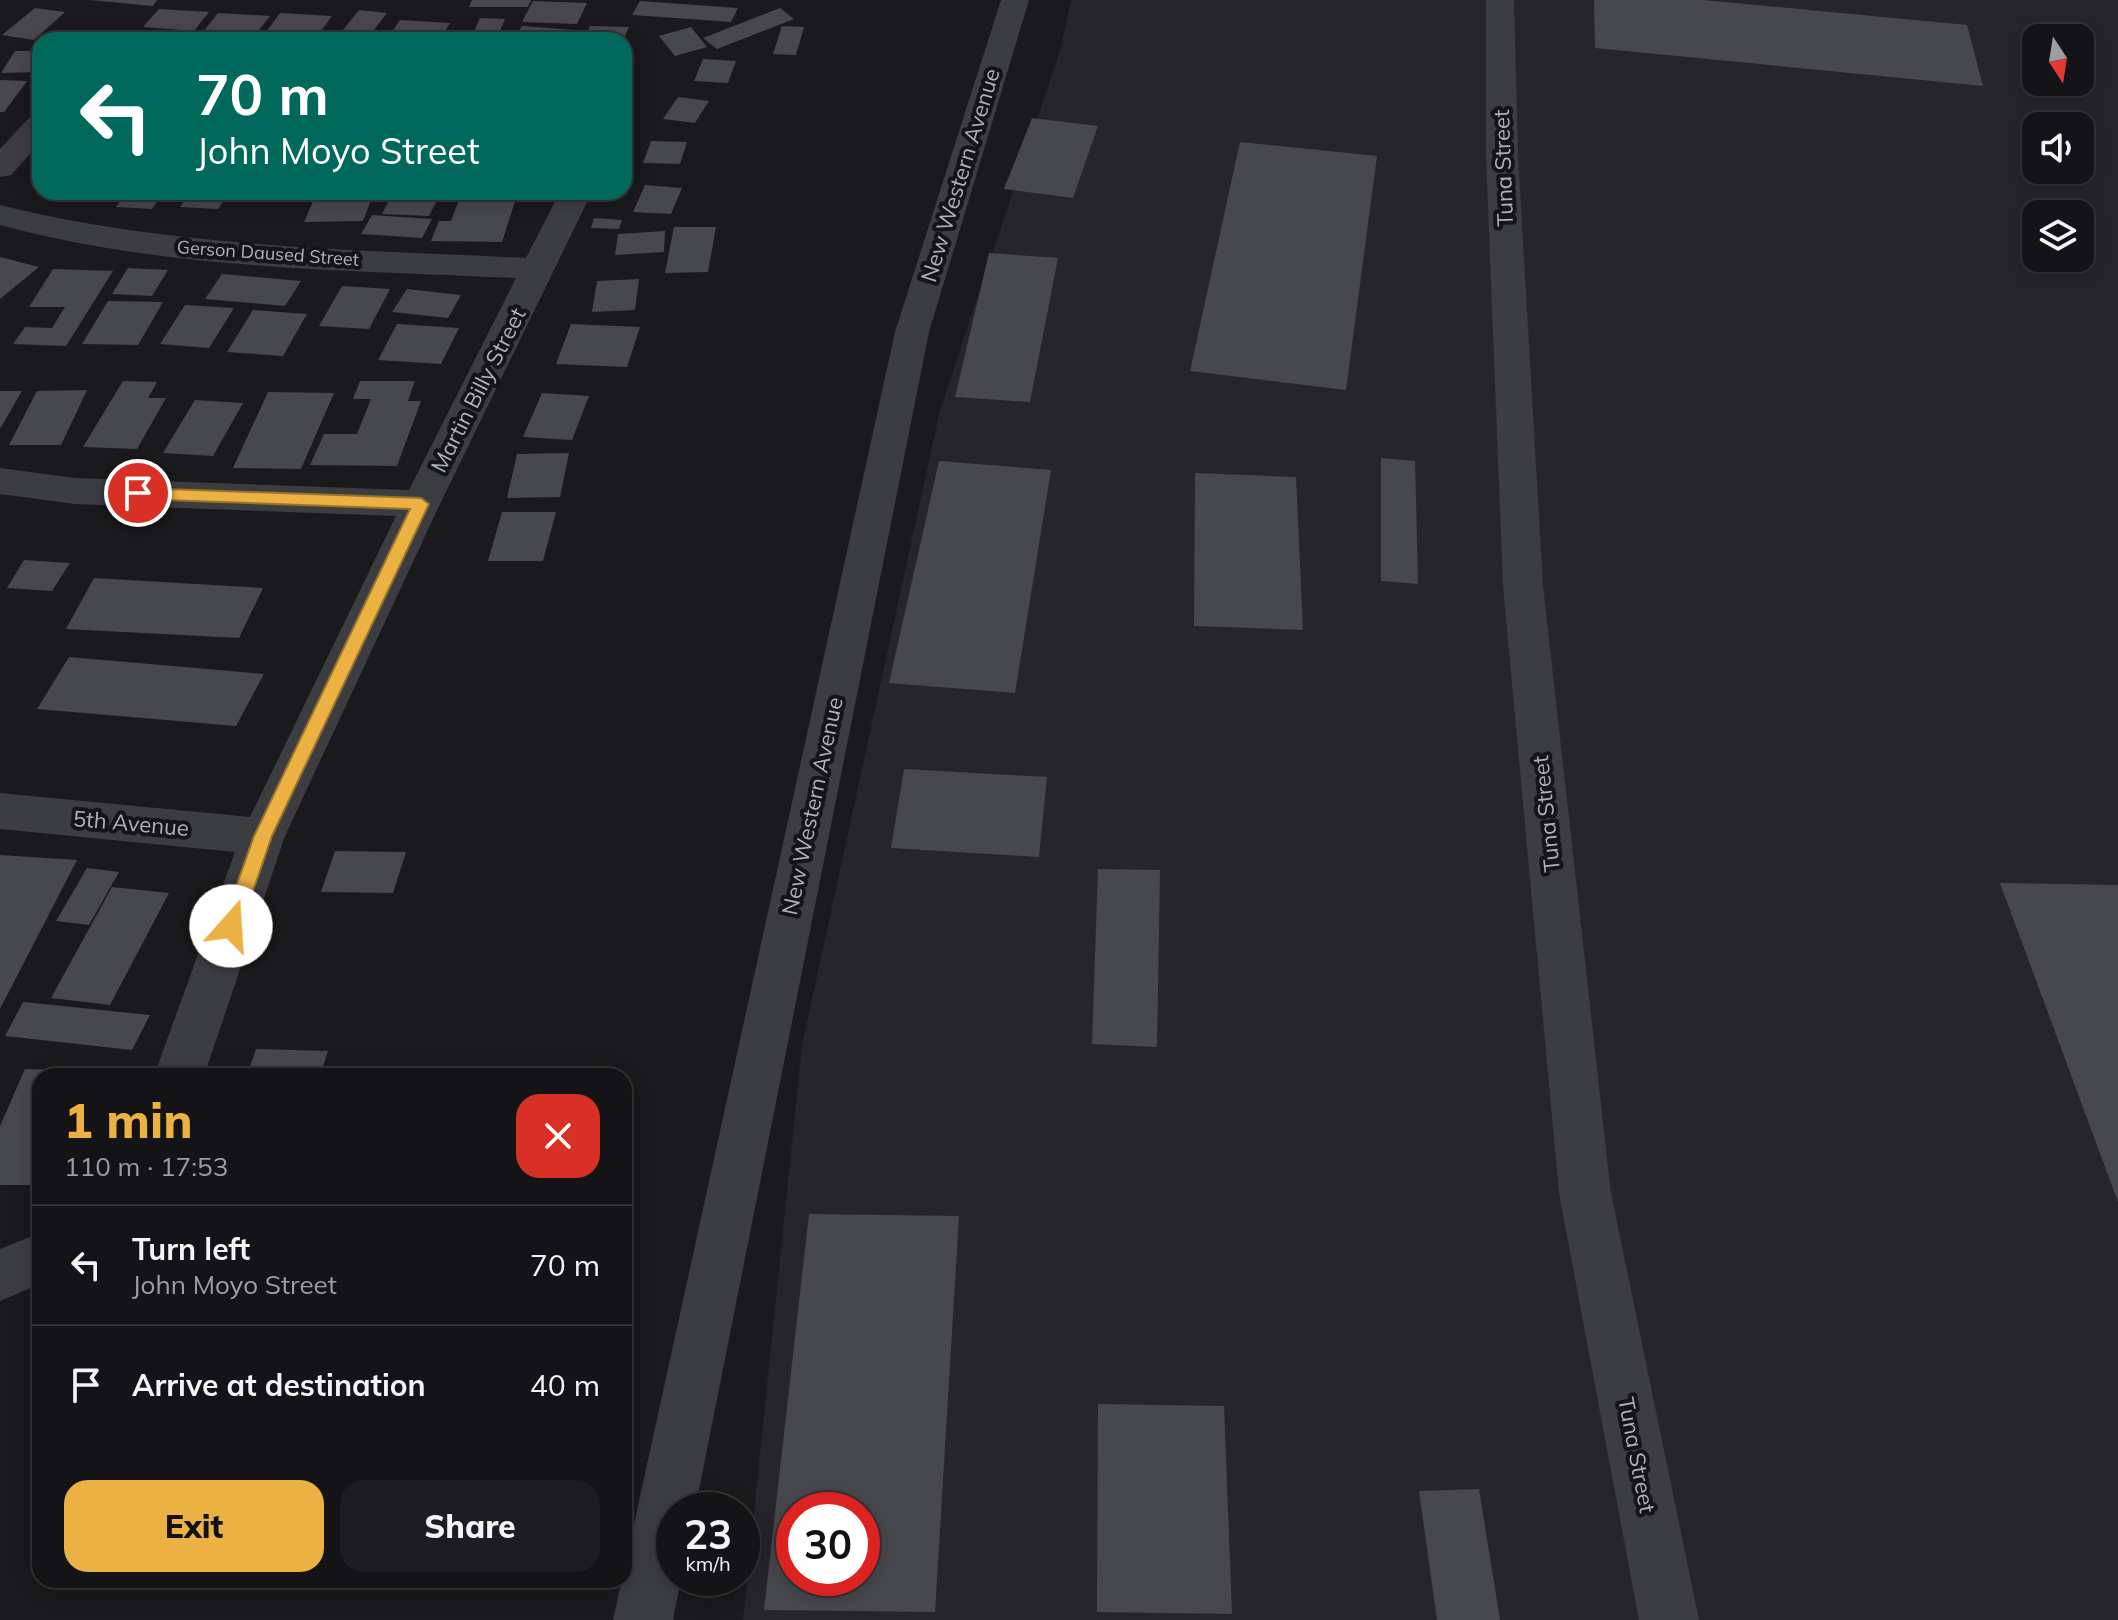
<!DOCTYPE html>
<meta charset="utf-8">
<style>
body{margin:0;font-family:Mulish,sans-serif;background:#1d1d1f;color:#f1f3f6;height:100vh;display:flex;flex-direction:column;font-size:30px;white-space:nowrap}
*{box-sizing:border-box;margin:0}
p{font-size:26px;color:#9d9ea1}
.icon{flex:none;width:44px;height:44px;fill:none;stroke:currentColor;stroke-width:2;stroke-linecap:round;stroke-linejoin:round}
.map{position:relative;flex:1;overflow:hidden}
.sheet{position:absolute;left:32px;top:1068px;width:600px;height:520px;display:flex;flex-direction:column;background:#141416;border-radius:24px;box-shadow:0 4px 20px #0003,0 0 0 2px #333335}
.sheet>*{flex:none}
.banner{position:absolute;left:32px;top:32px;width:600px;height:168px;border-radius:24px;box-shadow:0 4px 20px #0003,0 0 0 2px #333335;background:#00695c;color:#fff;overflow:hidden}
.needle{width:52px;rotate:168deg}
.fabs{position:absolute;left:2022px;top:24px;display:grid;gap:16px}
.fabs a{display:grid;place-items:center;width:72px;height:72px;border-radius:16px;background:#141416;box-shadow:0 4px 20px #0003,0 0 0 2px #333335;font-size:40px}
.speed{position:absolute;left:656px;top:1492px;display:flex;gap:16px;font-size:40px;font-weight:700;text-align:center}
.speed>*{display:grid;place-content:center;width:104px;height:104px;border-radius:50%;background:#141416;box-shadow:0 4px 20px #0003,0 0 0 2px #333335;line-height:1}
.speed small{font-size:20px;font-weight:400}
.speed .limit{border:12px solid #d22;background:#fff;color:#111}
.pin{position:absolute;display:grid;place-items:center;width:68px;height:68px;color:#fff;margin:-34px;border:4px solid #fff;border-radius:50%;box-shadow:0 2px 8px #0007}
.me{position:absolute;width:88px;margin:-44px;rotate:19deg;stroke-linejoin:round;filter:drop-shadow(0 0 6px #0008)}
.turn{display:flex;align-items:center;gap:28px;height:168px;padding:0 32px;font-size:36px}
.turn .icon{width:104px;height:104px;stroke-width:2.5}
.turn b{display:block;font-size:56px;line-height:68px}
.round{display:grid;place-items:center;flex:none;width:84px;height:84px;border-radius:24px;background:#1d1d1f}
.head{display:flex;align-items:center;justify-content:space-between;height:136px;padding:0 32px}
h1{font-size:48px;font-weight:800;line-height:60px;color:#ecb143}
.cta{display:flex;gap:16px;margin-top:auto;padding:16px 32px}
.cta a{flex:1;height:92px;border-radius:24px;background:#ecb143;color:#111;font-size:32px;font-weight:800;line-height:92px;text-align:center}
.cta a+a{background:#1d1d1f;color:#f1f3f6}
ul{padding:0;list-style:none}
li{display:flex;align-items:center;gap:24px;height:120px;padding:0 32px;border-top:2px solid #333335}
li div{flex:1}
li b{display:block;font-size:30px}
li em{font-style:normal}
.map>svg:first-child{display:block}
</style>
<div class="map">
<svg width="2118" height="1620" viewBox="0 0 2118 1620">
<rect width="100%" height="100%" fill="#1a1a1d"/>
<path fill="#26262a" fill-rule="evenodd" d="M1071,0H2118V1620H743L802,1045L940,410L1061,47ZM2036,38H2080V82H2036ZM2036,126H2080V170H2036ZM2036,214H2080V258H2036ZM794,1510H862V1578H794Z"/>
<path fill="#47484d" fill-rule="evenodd" d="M89,0H157L153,6Z
M472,0H531L528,7H469Z
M1594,0H1703L1967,25L1983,86L1595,48Z
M533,1L587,3L577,24L522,22Z
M640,1L738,8L731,22L632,15Z
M35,8L65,12L34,40L2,35Z
M780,8L794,19L717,49L703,38Z
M159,9L209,12L194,31L143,27Z
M359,10L387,13L367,39L338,36Z
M218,13L270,16L255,35L203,32Z
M280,13L332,16L318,35L266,32Z
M480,18L505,19L496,40H470Z
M400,20L450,23L440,40L388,38Z
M522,26L574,30L568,40H513Z
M590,26L629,27L623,40H584Z
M782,26L804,27L796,55L773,54Z
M691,27L707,47L675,56L659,36Z
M15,51H40V72L1,73Z
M703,59L736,61L728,83L694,81Z
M0,80L27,81L4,112H0Z
M678,97L709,101L695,123L663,119Z
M1032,118L1098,126L1073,198L1004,189Z
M651,141L687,142L680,164L643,163Z
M1240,142L1377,156L1346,390L1190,371Z
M645,185L682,188L671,214L633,212Z
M127,192H164L152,209L116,207Z
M191,192H230L218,209L180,207Z
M251,192H287L283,200H247Z
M393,192H441L429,216L382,214Z
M462,192H518L502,242L431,241L439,221H451Z
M372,198L363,221L304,222L314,199Z
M372,215L432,219L422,238L361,234Z
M594,218L622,220L619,229L591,228Z
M674,227H716L708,272L665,273Z
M665,231L664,252L615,255L618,234Z
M989,253L1058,258L1030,402L955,397Z
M0,257L39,267L0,299Z
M128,268L168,270L152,296L112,294Z
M53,269L113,271L66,346L13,344L25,327L52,328L65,307H29Z
M222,274L301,281L285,306L205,299Z
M639,279L635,310L592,312L597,281Z
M342,286L390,289L369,329L319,326Z
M407,289L461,295L448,318L392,312Z
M108,301L163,302L138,345L82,344Z
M185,305L234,308L209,348L160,344Z
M253,310L307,314L283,356L227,352Z
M397,324L459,328L441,364L378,360Z
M571,324L640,327L627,367L556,364Z
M123,381L157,382L148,398H166L137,449L83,447Z
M360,381H415L408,401H421L397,466L310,465L324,434H357L371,399H353Z
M87,390L61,445H9L37,391Z
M0,391H22L0,429Z
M268,392L334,393L301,469L233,468Z
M542,393L589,396L572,440L523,437Z
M195,400L243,403L213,456L163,453Z
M569,453L560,497L507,498L517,454Z
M1381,458L1415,461L1418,584L1381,581Z
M939,461L1051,470L1015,693L889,683Z
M1195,473L1296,477L1303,630L1194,626Z
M502,512H556L543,561H488Z
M24,560L70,563L52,591L7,588Z
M94,578L263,588L239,638L66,629Z
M69,657L264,674L236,726L37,709Z
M904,769L1047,777L1039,857L891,848Z
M335,851L406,852L393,893L321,892Z
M0,855L77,860L0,1009Z
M87,868L119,872L89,925L56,921Z
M1098,869L1160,870L1157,1047L1092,1044Z
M2000,883L2118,885V1202Z
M112,887L169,893L110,1005L51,998Z
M23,1002L150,1015L132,1050L5,1036Z
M256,1049L328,1051L320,1076H247Z
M25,1069L67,1070L65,1076H40L39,1185H0V1126Z
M809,1214L959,1216L935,1612L764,1610ZM794,1510H862V1578H794Z
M1098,1404L1224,1406L1232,1614L1097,1612Z
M1479,1489L1500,1620H1437L1419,1491Z"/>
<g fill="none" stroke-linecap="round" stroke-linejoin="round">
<path fill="#3b3d41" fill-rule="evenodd" d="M1001,0H1029L929,332L695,1510H674V1578H681L673,1620H613L895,332Z
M1486,0H1514L1518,155L1543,586L1611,1193L1699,1620H1639L1559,1193L1503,586L1486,155Z
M40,116V143L11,175L0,177V149L29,118Z
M560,192H592L440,504L285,836L204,1076H154L235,852L0,829V793L250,817L396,516L75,504L0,494V468L75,478L409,490L516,278C344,270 167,270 0,225V205C172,248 350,249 526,258Z
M40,1233V1284L0,1301V1249Z"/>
</g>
<path fill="#ecb143" stroke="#99732c" stroke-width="2" d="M138,488L421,498L429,504L272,836L241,926L231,934L222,926L254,836L410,509L138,499L130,493Z"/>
<g text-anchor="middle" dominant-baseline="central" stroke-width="8" stroke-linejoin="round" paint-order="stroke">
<g font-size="18" fill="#adb2bb" stroke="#151518">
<text transform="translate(268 253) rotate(4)">Gerson Daused Street</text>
</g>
<g font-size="22" fill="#adb2bb" stroke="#151518">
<text transform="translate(1503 168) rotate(-92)">Tuna Street</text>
<text transform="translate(960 175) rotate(-73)">New Western Avenue</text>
<text transform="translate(478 390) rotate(-63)">Martin Billy Street</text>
<text transform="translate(812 806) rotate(-78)">New Western Avenue</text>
<text transform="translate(1546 814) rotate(-96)">Tuna Street</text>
<text transform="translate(131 823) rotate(5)">5th Avenue</text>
<text transform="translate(1637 1455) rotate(79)">Tuna Street</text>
</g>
</g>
</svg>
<div class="fabs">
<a><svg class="needle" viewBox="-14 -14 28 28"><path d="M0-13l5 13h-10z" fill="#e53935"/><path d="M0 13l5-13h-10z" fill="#9d9ea1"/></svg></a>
<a><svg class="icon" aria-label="sound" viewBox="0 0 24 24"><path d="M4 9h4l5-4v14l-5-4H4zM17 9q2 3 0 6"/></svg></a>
<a><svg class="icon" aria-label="layers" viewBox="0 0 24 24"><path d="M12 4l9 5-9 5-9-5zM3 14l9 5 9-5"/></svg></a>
</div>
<div class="speed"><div>23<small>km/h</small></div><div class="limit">30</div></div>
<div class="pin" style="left:138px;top:493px;background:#d93025"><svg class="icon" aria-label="arrive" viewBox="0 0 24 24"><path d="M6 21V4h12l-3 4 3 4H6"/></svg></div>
<svg class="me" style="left:231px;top:926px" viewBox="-20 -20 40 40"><circle r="19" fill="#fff"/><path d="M0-13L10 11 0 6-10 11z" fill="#ecb143"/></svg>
<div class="banner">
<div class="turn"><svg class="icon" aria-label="left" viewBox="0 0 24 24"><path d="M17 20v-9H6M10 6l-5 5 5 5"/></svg><div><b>70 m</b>John Moyo Street</div></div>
</div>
<section class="sheet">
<div class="head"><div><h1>1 min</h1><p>110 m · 17:53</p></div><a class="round" style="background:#d93025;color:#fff"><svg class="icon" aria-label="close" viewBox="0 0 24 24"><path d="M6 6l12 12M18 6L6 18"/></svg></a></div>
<ul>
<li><svg class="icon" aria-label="left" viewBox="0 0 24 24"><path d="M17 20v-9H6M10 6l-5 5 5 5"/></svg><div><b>Turn left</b><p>John Moyo Street</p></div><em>70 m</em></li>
<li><svg class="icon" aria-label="arrive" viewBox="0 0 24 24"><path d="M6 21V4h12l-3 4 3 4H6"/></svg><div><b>Arrive at destination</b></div><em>40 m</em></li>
</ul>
<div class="cta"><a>Exit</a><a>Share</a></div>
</section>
</div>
